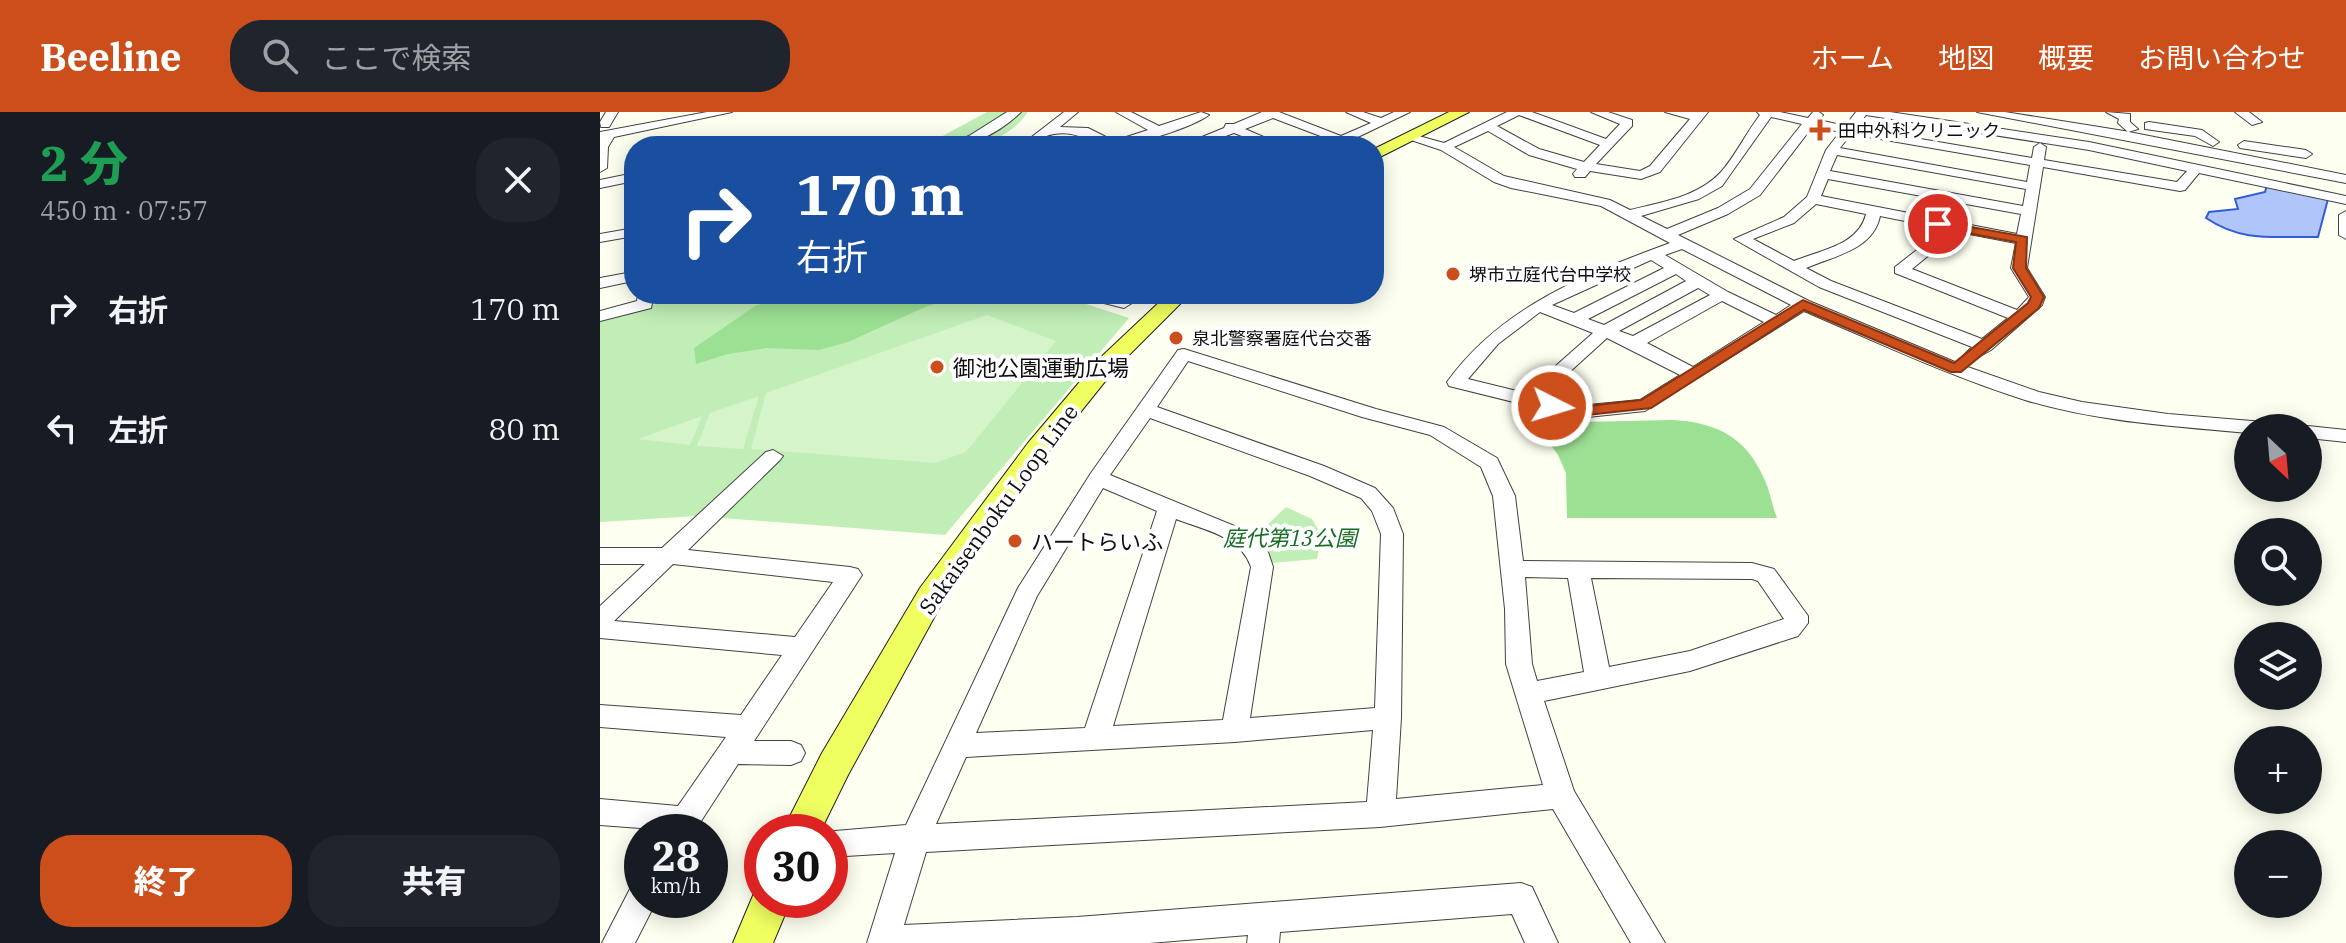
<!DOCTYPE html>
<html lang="ja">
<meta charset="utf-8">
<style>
body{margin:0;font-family:"IBM Plex Serif","Noto Sans JP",serif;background:#20242c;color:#f1f3f6;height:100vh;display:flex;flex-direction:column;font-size:30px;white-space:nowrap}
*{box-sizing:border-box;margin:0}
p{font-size:26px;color:#9ea1a6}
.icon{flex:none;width:44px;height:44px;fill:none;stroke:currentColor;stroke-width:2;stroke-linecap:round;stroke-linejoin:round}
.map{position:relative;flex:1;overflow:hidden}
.details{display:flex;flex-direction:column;background:#171b24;width:600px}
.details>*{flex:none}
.guide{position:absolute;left:24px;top:24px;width:760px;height:168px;border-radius:32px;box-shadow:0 4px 20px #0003;background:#1a4fa0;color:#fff;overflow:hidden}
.needle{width:52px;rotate:154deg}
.buttons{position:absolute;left:1634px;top:302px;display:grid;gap:16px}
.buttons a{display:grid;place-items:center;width:88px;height:88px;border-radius:50%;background:#171b24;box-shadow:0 4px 20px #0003;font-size:40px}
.speed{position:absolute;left:24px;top:702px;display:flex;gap:16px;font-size:40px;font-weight:700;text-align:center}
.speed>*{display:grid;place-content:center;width:104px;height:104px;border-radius:50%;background:#171b24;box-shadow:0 4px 20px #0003;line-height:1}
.speed small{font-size:20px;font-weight:400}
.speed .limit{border:12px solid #d22;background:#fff;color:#111}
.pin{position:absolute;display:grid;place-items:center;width:68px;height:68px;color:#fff;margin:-34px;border:4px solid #fff;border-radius:50%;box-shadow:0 2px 8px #0007}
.me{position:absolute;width:88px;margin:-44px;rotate:95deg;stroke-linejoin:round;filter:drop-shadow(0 0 6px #0008)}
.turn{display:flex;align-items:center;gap:28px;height:168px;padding:0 40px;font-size:36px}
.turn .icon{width:104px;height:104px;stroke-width:2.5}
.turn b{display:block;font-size:56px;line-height:68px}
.round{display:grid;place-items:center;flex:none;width:84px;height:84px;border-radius:32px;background:#20242c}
.overview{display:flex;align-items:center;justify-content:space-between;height:136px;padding:0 40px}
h1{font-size:48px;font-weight:800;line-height:60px;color:#1e9e55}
.button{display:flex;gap:16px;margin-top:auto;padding:16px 40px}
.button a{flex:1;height:92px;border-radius:32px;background:#cc4e1a;color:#fff;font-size:32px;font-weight:800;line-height:92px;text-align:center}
.button a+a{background:#20242c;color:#f1f3f6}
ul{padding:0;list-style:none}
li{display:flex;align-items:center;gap:24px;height:120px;padding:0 40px}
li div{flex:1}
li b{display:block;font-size:30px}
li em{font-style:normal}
header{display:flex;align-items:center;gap:48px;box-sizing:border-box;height:112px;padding:0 40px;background:#cc4e1a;color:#fff}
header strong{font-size:38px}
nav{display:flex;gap:44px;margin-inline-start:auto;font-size:28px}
.search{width:560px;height:72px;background:#20242c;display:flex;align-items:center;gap:20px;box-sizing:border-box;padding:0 28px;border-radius:32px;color:#9ea1a6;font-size:30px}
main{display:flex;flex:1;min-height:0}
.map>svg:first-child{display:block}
</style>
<header>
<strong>Beeline</strong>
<div class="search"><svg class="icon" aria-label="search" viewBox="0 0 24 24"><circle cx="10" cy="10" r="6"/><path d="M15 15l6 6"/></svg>ここで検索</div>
<nav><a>ホーム</a><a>地図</a><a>概要</a><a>お問い合わせ</a></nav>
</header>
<main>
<section class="details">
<div class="overview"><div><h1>2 分</h1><p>450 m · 07:57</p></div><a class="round"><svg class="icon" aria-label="close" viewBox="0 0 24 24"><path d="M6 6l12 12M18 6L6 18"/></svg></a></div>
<ul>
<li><svg class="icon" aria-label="right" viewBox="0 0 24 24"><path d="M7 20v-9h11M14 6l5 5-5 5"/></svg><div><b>右折</b></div><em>170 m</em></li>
<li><svg class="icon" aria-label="left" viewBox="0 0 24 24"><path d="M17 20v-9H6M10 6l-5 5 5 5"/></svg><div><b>左折</b></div><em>80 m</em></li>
</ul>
<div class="button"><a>終了</a><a>共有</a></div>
</section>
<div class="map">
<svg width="1746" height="831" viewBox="0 0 1746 831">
<rect width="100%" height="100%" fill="#fdfff0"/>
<path fill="#c0eeb6" d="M387,0H428C402,37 365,34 324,34Z
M65,182H470L483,191L529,206L345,423L97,404L0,410V208L63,190Z
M686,395L712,407L722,424L717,447L671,451L667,438L655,425Z"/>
<path fill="#9ce094" d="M196,182H368L325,195L248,230L219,238L167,236L128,242L96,252L94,236L155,194Z
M1073,308C1122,311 1150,328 1168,376C1171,386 1173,396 1177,406H967L966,361L958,343L935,311Z"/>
<path fill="#d6f4c9" d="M387,203L456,229L366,340L335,351L151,337L166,281Z
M159,284L143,337L97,334L110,301Z
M102,304L90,333L38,327Z"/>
<path fill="#b0c6fb" stroke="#315cd9" stroke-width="2" d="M1667,73L1728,87L1718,125C1675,124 1643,131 1606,106L1609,100L1638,97L1635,87L1665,80Z"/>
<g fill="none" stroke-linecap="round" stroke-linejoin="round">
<defs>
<path id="minor" d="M6,0H18L9,15H1L0,10Z
M107,0H132L14,25L8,35L7,56L0,60V20Z
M407,0H421C400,20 374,34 346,34L369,24Z
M464,0H478L460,15L488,16L514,29L548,18L516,0H531L559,14L601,0L609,3C593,15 527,37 508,34C488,31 478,18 454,22C440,24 438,34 420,34Z
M662,0H679L741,24L771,11L746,0H763L781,6L794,0H810L739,34H723L731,28L673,6L645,17L685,34H668L634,21L598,34H580L624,16L626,12H634Z
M907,0H932L1006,27L1020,12L991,0H1008L1032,8V14L996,52L1040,59L1050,54L1090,7L1065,0H1108L1060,60L1041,67L990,59L985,65H975L973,62L977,57L929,43L888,19L854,35L904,64L1010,88L1030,98C1062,90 1098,85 1121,60C1136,43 1146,21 1160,3L1157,0H1180L1208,6L1213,0H1219L1223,3L1219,8L1245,14L1256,0H1290L1489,30L1746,84V92L1599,61L1585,78L1580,79L1443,55L1427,156L1445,185L1442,193L1391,238L1373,248L1364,243L1372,235L1219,175L1134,127L1184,105L1207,85L1226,38L1240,20L1213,14L1160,83L1128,102L1078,123L1209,189L1362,253L1439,280L1482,290L1568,302L1664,310L1674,316H1648V321C1574,314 1497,310 1425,288C1349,264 1277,230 1204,199L1045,299L978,306L849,274L847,270C902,194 986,162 1070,131L1001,94L911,76L894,70L841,38L802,25L808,21L844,31ZM919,3L1000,33L984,50L939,37L897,14ZM1266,3L1489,38L1587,59L1577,70L1444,48L1446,35L1440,31L1434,35L1432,46L1256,16ZM1171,5L1202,12L1150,77L1118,96L1067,117L1041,104L1099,87L1122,74ZM1251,22L1430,53L1427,70L1240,36ZM1237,43L1426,77L1423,94L1230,59ZM1228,67L1421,102L1417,122L1221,84ZM1216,92L1266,102C1259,133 1221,138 1194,149L1153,127L1194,111ZM1280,104L1330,114L1322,134L1295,155V161L1408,206L1382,227L1231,169L1206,156C1234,144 1273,138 1280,104ZM1344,117L1416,131L1411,156L1429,185L1417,198L1312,157L1334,139ZM1082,137L1191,193L1176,203L1128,180L1065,143ZM1051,148L1064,156L974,201L952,193ZM1076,162L1086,169L1004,213L988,207ZM1098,176L1110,183L1033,224L1019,219ZM1122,189L1164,210L1093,255L1047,231ZM940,200L993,221L925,281L868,267L898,232ZM1007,226L1080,263L1040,288L978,294L942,285Z
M1377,0H1405L1524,19L1746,63V71Z
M1506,0L1530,2V10L1538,17L1528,20L1518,11L1519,7Z
M1635,0H1649L1662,10L1652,13Z
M1549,10L1602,18L1619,30L1613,34L1595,24L1545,17V11Z
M1644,29L1706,38L1712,42L1706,46L1640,36L1638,33Z
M34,61V69L0,76V68Z
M1746,99V127L1739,123V103Z
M34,116V124L0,130V122Z
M27,161L34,165L33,169L0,176V166Z
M38,182H54L51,196L0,209V199L37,189Z
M478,182H507L530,188L532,191L524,196L480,185Z
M584,237L776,297L844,315L897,346L915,384L923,449L1152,451L1174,457L1208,504V511L1198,524L1090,559L944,589L974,679L1065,831H1031L953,697L780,715L326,740L304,813L477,805L921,771L932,775L958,831H925L912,802L680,820L679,831H647L648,823L549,831H267L295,741L230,745V720H223L306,713L418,476L491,361L578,238ZM588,249L762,305L830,323L881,355L893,384L905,497L906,552L943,673L796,687L801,606L803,422L793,396L775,376L724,354L557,295ZM550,306L710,364L761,386L772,399L781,422L775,596L650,606L673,455L668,440L654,422L510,363ZM503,376L557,399L485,616L376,621L437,484ZM576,407C604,418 641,424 651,455L623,608L513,614ZM925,465L968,466L984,560L937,569L932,552ZM991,466L1152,467L1158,469L1184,507L1090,539L1009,555ZM773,618L767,690L336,712L366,645L635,630Z
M1708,314L1746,318V330L1708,326V316H1701Z
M173,338L183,344L180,348L88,438L250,455L258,457L262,463L154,629H191L201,633L205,641L201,649L191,653L138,652L94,720L0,713V687L78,694L126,625L0,615V593L141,603L182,543L0,526V494L45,452H0V436H62L166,340ZM73,452L233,470L195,525L14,509Z
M42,771V788H57L35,831H2L31,775Z"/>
<path id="major" d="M849,0H869L774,48V37Z
M568,182H590L515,257L446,343L342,491L248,663L220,720H182L222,641L320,476L428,331L499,247Z
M162,772V788H191L173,831H133L157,774Z"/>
</defs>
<use href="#minor" stroke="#424242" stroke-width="2"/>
<use href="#major" stroke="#202020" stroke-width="2"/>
<use href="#minor" fill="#fff" fill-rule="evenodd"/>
<use href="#major" fill="#f0ff60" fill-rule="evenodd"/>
</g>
<path fill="#cc4e1a" stroke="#853311" stroke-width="2" d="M1338,109L1427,125L1426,156L1444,185L1439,196L1361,260H1351L1204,198L1051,296L978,304L947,298L944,294L952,290L978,295L1041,288L1203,188L1354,251L1428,191L1431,185L1413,156L1416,130L1334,115L1332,112Z"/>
<g fill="#cc4e1a" stroke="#fff" stroke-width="3">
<path d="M1216 6h8v8h8v8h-8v8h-8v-8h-8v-8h8z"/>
<circle cx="853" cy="162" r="8"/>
<circle cx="576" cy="226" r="8"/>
<circle cx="337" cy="255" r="8"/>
<circle cx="415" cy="429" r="8"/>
</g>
<g text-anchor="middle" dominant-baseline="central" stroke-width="8" stroke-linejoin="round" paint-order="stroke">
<g font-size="18" fill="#0f0f0f" stroke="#fff" text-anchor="start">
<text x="1238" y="18">田中外科クリニック</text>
<text x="869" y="162">堺市立庭代台中学校</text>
<text x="592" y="226">泉北警察署庭代台交番</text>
</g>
<g font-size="22" fill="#0f0f0f" stroke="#fff" text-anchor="start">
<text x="353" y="255">御池公園運動広場</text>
<text x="431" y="429">ハートらいふ</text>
</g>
<g font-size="22" fill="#0f0f0f" stroke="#fff">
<text transform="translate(398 397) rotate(-54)">Sakaisenboku Loop Line</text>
</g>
<g font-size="22" font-style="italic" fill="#196d24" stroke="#fff">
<text x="690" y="425">庭代第13公園</text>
</g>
</g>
</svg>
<div class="buttons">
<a><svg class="needle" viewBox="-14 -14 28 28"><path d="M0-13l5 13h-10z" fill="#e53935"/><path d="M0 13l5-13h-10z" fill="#9ea1a6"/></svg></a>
<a><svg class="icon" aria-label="search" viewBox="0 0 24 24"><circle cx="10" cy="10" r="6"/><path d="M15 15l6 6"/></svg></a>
<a><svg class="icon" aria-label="layers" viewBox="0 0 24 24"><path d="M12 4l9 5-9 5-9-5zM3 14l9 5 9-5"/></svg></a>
<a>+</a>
<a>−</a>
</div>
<div class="speed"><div>28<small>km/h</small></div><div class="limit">30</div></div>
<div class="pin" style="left:1338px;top:112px;background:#d93025"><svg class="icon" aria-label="arrive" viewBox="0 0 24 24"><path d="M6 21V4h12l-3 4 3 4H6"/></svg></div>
<svg class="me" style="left:952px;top:294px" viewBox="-20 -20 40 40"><circle r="17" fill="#cc4e1a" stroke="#fff" stroke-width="3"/><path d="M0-11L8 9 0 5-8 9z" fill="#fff"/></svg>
<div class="guide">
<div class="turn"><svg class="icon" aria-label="right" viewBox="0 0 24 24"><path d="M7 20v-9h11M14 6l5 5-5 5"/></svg><div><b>170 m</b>右折</div></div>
</div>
</div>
</main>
